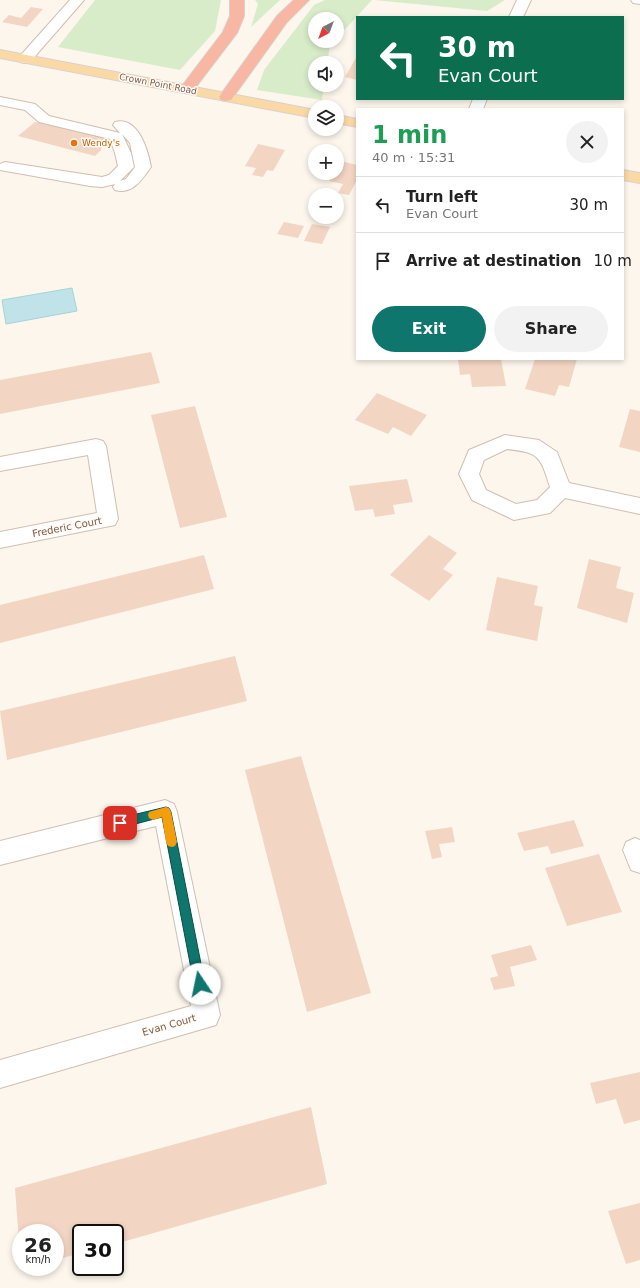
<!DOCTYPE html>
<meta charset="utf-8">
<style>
body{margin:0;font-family:"DejaVu Sans",sans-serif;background:#f2f2f2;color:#222;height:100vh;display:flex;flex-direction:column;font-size:15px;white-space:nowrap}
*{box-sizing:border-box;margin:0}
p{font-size:13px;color:#767676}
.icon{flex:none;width:22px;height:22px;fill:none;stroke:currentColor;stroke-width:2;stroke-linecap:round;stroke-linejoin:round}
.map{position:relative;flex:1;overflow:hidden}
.side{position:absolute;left:356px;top:108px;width:268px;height:252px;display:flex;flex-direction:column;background:#fff;border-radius:0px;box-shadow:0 2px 6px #0003}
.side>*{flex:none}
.guide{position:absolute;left:356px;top:16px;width:268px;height:84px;border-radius:0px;box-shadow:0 2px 6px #0003;background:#0b6e4f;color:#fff;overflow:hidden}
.needle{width:26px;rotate:221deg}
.fabs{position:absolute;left:308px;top:12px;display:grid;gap:8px}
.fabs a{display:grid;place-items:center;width:36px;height:36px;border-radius:50%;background:#fff;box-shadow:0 2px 6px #0003;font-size:20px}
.speed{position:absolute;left:12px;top:1224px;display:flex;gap:8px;font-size:20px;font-weight:700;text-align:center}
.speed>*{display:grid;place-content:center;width:52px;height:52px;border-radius:50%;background:#fff;box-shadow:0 2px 6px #0003;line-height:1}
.speed small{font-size:10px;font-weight:400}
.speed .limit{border:2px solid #111;border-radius:6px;background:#fff;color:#111}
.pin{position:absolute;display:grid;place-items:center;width:34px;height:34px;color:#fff;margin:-17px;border-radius:8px;box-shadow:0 2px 6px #0006}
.me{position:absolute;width:44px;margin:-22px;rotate:349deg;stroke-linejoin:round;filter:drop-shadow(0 0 3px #0008)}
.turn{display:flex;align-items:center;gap:14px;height:84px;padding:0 16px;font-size:18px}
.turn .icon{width:52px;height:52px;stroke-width:2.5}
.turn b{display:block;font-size:28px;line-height:34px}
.round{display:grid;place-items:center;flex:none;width:42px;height:42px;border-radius:21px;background:#f2f2f2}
.summary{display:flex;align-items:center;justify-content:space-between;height:68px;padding:0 16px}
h1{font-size:24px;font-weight:600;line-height:30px;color:#1e9e55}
.cta{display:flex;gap:8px;margin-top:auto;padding:8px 16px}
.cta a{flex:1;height:46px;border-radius:24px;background:#0f766e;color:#fff;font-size:16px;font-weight:600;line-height:46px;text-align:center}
.cta a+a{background:#f2f2f2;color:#222}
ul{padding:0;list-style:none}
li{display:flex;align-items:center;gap:12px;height:56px;padding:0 16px;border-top:1px solid #e0e0e0}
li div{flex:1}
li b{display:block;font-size:15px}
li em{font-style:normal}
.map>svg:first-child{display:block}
</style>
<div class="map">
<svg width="640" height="1288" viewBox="0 0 640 1288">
<rect width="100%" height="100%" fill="#fdf6ec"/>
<path fill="#d8ecc9" d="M95,0H221L215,31L180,70L58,47Z
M255,0H280L251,27L258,4Z
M325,0H372L337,38V19H315V41H335L330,46L327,63H315V85H324L322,100L257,90L264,70L314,5Z
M374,0H505L487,11Z"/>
<path fill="#bfe3e8" stroke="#a5d3da" d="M72,288L77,311L6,324L2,300Z"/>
<path fill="#f3d5c3" d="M31,7L43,9L27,27L2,22L9,15L21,18Z
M357,56V80L345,77Z
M35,122L104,136L101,150L95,156L18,136Z
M258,144L285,150L273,171L267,170L263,177L252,175L256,168L245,166Z
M341,161L357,165V180L349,195L338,193L343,184L329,181L334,173H337V168Z
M284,222L304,226L298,238L277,234Z
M312,224L330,227L322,244L304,241Z
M151,352L160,383L0,414V380Z
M458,359H501L506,386L472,387L470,374L460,375Z
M535,359H577L569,387L559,385L555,396L525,389Z
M377,393L427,415L411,436L393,427L388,434L355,420Z
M195,406L227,517L180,528L151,415Z
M630,409L640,411V452L619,447Z
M407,479L413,502L393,505L395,514L375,517L373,509L355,511L349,486Z
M429,535L457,553L443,569L453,575L429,601L390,575Z
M204,555L214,589L0,643V605Z
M589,559L621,567L616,588L634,593L627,623L577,608Z
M497,577L538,586L534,605L543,607L537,641L486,630Z
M235,656L247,701L7,760L0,711Z
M301,756L371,993L307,1012L245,770Z
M574,820L584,846L551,854L548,846L524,851L517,833Z
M452,827L455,842L439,844L442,857L432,859L425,831Z
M599,854L622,912L567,926L545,868Z
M531,945L537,960L510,967L515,986L494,990L490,978L498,976L491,955Z
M640,1072V1120L624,1124L616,1099L596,1104L590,1083Z
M311,1107L327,1184L115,1244V1233H81V1253L55,1260V1233H21L20,1255L15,1188Z
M640,1203V1260L626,1264L608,1211Z"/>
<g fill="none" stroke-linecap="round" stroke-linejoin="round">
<defs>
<path id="minor" d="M70,0H84L30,62L25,63L20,62L18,59L20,56Z
M517,0H531L523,17H509Z
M631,0H640V4L633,3Z
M0,97L35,104L49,116L120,133L113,125L115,122C138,116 148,150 151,167C142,179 133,195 115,190L113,187L115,184L102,187L90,186L0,170V164L5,162L102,177L109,175L118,166L115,153L110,139L39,122L25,110L0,105ZM122,134L130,143L135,167L126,179L120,181L134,167L131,153Z
M473,99H487L483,109H469Z
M505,435L539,440L557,452L569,483L640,498V514L565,498L550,513L514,520L472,500L459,474L469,450ZM507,449C540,453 540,456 550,487L537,500L516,504L486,490L479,474L484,460Z
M96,439L103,441L106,446L118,519L115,525L0,548V532L97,513L88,455L0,471V457Z
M165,800L174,804L177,812L220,1015L216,1025L0,1088V1060L191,1006L156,826L0,865V841Z
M635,838L640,840V873L631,870L623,850L626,842Z"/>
<path id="major" d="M0,50L315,110V118L0,58Z
M337,115L357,119V127L337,123Z
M623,170L640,173V183L623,180Z"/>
<path id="highway" d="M230,0H244V16L237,33L192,92L187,93L182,92L180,89L182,86L223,32L230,16Z
M294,0H309L287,22L231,100L226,101L221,100L219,97L277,16Z"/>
</defs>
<use href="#minor" stroke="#d1beb0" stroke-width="2"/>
<use href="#major" stroke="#dad1cd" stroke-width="2"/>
<use href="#highway" stroke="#dad1cd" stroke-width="2"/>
<use href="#minor" fill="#fff" fill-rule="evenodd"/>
<use href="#major" fill="#fbd9a5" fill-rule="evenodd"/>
<use href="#highway" fill="#f7b7a3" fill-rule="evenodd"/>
</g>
<path fill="#0f766e" stroke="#0a4d48" d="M166,807L169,808L171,812L205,984L204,987L200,989L196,987L194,984L162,817L120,828L117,826L115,823L117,820L120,818Z"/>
<path fill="#f59e0b" d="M166,807L169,808L171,812L177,842L175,846L172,847L168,846L166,842L162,817L153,820L149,818L148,815L149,812Z"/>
<circle fill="#e8710a" stroke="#fffaf3" stroke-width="1.5" cx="74" cy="143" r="4"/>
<g text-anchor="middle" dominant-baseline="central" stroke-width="3" stroke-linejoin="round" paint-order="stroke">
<g font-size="9" fill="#7a5c4d" stroke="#fffaf3">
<text transform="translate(158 84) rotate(11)">Crown Point Road</text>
</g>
<g font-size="9" fill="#c56008" stroke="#fffaf3" text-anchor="start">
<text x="82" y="143">Wendy's</text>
</g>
<g font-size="10" fill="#7a5c4d" stroke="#fffaf3">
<text transform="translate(67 527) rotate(-11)">Frederic Court</text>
<text transform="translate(169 1025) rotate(-16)">Evan Court</text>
</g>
</g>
</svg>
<div class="fabs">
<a><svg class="needle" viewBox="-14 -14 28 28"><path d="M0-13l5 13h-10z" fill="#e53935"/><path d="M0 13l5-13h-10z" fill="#767676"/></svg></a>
<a><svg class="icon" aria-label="sound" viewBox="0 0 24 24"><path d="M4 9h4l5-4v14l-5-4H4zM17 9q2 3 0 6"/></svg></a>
<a><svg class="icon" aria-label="layers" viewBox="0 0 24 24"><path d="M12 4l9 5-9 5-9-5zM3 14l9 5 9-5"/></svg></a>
<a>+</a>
<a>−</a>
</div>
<div class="speed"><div>26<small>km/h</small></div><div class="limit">30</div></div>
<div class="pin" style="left:120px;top:823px;background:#d93025"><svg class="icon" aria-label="arrive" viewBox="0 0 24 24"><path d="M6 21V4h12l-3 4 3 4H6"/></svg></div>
<svg class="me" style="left:200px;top:984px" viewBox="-20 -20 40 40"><circle r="19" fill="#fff"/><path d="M0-13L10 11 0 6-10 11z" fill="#0f766e"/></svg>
<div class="guide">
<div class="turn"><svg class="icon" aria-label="left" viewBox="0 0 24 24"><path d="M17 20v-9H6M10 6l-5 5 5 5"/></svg><div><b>30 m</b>Evan Court</div></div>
</div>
<section class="side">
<div class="summary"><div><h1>1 min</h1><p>40 m · 15:31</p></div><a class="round"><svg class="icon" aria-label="close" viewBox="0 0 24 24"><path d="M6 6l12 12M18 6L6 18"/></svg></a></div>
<ul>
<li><svg class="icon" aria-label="left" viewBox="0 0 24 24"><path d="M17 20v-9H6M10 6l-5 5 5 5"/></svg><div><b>Turn left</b><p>Evan Court</p></div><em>30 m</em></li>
<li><svg class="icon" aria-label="arrive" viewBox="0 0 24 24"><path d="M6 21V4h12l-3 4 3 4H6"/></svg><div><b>Arrive at destination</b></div><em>10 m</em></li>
</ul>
<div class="cta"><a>Exit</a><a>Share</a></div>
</section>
</div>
